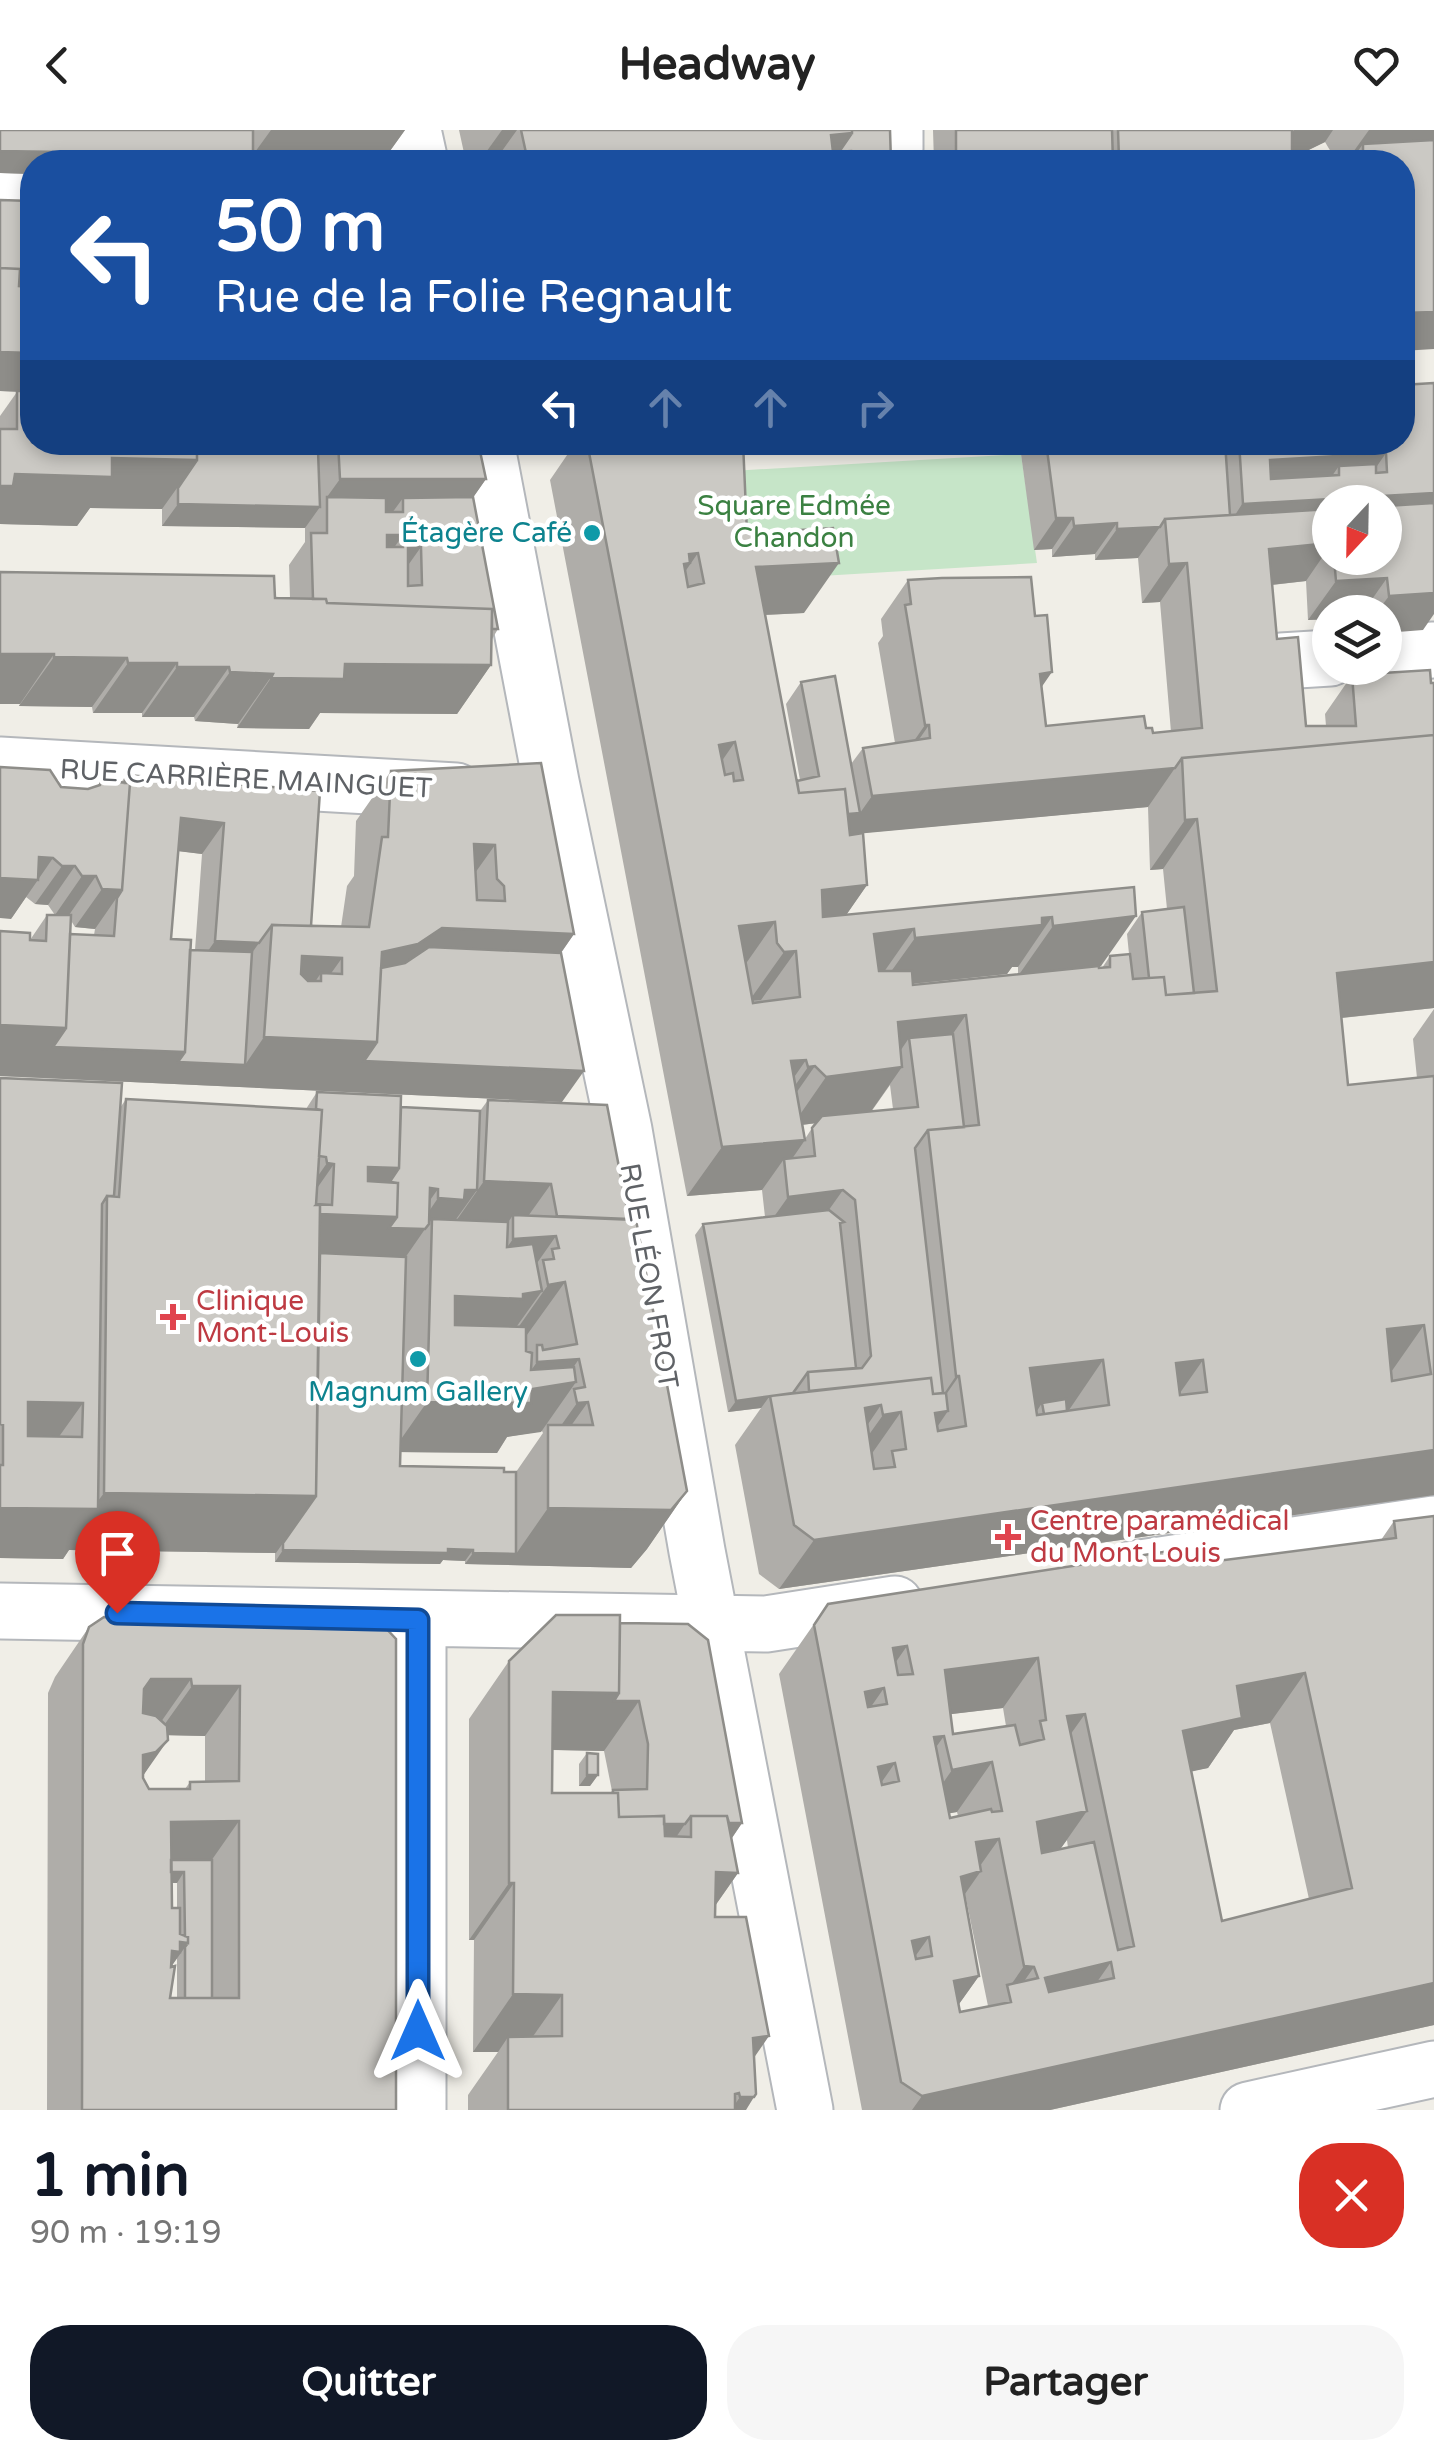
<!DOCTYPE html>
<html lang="fr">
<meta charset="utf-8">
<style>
body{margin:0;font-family:"Varela Round",sans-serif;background:#f6f6f6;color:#222;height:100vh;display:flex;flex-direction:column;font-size:38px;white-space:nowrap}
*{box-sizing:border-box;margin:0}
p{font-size:32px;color:#767676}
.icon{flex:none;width:55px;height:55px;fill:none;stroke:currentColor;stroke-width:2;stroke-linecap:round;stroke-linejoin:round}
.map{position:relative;height:1980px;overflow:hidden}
.details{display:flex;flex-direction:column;background:#fff;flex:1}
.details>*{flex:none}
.top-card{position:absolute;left:20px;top:20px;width:1395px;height:305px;border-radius:40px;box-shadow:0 5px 15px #0003;background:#1a4fa0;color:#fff;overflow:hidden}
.needle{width:65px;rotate:202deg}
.tools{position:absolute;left:1312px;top:355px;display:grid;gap:20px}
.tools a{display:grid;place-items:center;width:90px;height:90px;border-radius:50%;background:#fff;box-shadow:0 5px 15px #0003;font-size:50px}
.pin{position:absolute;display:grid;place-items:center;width:85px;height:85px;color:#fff;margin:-102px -42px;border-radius:50% 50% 50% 0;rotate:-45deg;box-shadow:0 0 10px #0007}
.pin .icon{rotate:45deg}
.me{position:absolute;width:110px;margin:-55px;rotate:0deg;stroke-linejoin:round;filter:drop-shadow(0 0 8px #0008)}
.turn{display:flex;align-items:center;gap:35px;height:210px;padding:0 30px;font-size:45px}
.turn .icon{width:130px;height:130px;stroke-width:2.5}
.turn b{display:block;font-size:70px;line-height:85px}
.lanes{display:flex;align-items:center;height:95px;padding:0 30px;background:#0003;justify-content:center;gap:50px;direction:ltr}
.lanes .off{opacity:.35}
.round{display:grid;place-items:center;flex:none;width:105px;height:105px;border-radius:40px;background:#f6f6f6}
.summary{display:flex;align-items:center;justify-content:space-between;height:170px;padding:0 30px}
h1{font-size:60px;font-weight:700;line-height:75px;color:#111827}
.button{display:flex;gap:20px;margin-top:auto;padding:20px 30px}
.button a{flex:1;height:115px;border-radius:40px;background:#111827;color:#fff;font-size:40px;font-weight:700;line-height:115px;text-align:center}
.button a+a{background:#f6f6f6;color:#222}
header{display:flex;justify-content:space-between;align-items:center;height:130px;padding:0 30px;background:#fff;font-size:45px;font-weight:700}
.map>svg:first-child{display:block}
</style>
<header><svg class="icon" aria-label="back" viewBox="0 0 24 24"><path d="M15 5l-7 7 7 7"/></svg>Headway<svg class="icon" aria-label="heart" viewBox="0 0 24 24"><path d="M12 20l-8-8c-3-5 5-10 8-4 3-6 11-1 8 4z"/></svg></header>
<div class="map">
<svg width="1434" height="1980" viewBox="0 0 1434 1980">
<rect width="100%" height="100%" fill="#f0eee7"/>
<path fill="#c6e5c8" d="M1021,324L1037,433L738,451L732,341Z"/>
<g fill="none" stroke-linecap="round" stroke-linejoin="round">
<defs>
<path id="minor" d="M413,0L420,32
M895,0V19
M0,70H32
M486,312L551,652L624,1000L697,1421L805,1980
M1385,524L1434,520
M1281,531L1330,528
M0,635L456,661
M1134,1439L1434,1394
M0,1481L766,1494L895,1474
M418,1980V1489
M1248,1980L1434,1939"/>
</defs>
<use href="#minor" stroke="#b4b7bb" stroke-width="59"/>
<use href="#minor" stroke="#fff" stroke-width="55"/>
</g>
<path fill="#afada9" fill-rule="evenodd" d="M0,0H405L382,32H32V44L0,43Z
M459,0H890L891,32H466Z
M933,0H1434L1402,32H1331V22L1325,12L1284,32H934Z
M32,71V312L211,315L218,320H302L305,312H478L486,349L473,367L498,499L492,509L491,535L457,584L320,583L309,599L237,598L238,594L195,591L194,587H142V583H93L92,577L19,576L20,574H0V442L290,468L289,435L305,412V398L162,396V379L90,378L77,396L0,394V286L17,262L0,261Z
M576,312H743L747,403L804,483L765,485L797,651L800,650L786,574L801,552L851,634L863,618L895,613L878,513L883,506L881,489L908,450L1042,557L1046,596L1146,598L1153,603L1171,602L1160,472L1142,473L1138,428L1095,430V424L1052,427V419L1034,420L1021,324L1030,312H1402L1423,500L1385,482H1330V489L1308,490L1306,451L1272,455L1277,509L1306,596H1326L1325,584L1352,545L1434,878L1342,888L1348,955L1417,948L1413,909L1434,879V1365L779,1459L759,1444L735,1315L761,1278L728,1282L695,1105L703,1094L765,1087L762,1060L687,1066L550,350ZM1330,372L1385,428H1330ZM1148,677L1150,740L1163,739L1167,779L1142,782L1127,804L1129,824L1110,826L1102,838H1099V836H1101L1134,757L846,785L867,755L850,704ZM1012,837H1018V844L913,855V854L1007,844ZM890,955L893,979L871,982ZM817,993L812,998L805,1009L802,995Z
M541,633L574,804L561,823L562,972L0,946L30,810L47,785H55L48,775L35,774L26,767L11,789L61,657L88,659L97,656L101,651L121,653L126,645L320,661L311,796L341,797L347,756L354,746L356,691L391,641ZM179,721L202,724L195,820H190L171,809ZM70,789L75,797L95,799L94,805L70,804Z
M0,948L120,978L126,969L306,979L317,962L401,977L480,981L488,970L629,1089L687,1361L647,1419L631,1438L465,1434V1431L443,1430L440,1434L275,1432V1423L69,1420L63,1429L0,1428ZM542,1301L543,1303L516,1342L400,1336L401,1322L497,1323L507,1307Z
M1434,1386V1895L1050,1980H862L779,1544L828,1474L1217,1431L1381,1410L1394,1391ZM1003,1578L1006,1596L953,1604L951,1584ZM1270,1593L1309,1769L1222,1791L1191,1641L1208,1638L1234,1600ZM957,1682L958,1686L950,1688L949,1683ZM1067,1710L1068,1718L1060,1719ZM965,1764L988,1876L960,1882L959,1874L979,1846Z
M379,1491L396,1980H47L48,1563L55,1547L89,1497ZM168,1605L205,1606V1651L190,1652L185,1659H149L143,1646ZM172,1753H177V1778H172ZM177,1828V1868H170L171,1837Z
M620,1493L742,1693L732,1708L738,1743L715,1776V1787L754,1927L746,1980H468V1965L498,1922H473L474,1810H469V1589L509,1531ZM552,1620L604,1621L612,1661L610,1663H552Z
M587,1623L598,1645L590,1656H579V1634Z"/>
<path fill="#8e8d89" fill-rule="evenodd" d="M271,0H405L382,32H32V44L0,43V21L253,25Z
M502,0H517L494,32H479Z
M887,0L868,27L826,23L819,32H807L831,5Z
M1294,0H1333L1325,12L1284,32H1116L1119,29L1279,21Z
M1369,0H1434V29L1363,14L1350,32H1346Z
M1434,182V219L1402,221V183Z
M0,222L32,223V262L0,261Z
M1386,323L1355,368L1434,363V386L1385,414V372H1330V416L1306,451L1242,458L1230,393L1270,330ZM1339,336V345L1315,370Z
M112,328L197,330L162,379L90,378L77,396L0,394V356L15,344Z
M340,349H486L452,398L403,382V368L381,398L327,367Z
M178,374L320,377L305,398L162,396Z
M1056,388H1073L1052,419L1034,420Z
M1117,393L1095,424L1052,427L1074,396Z
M1160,397L1138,428L1095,430L1117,399Z
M387,405H403L381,436Z
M421,417L399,448L408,418Z
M698,423L664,472L689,424Z
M839,433L804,483L722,487L756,437Z
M1187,433L1160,472L1142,473L1169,434Z
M1387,448L1363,482H1330V489L1308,490L1336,451Z
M1434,463V484L1423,500L1385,503V482H1377L1389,466Z
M0,524H54L20,574H0Z
M54,527L127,528L92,577L19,576Z
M128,533H177L142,583H93Z
M345,534L491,535L457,584L320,583L309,599L237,598L271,548Z
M177,537H229L194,587H142Z
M230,542L273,544L238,594L195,591Z
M1052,542L1025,581L1040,544Z
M925,595H929L902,634H898Z
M735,612L701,661L719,615Z
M1175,638L1148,677L845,705L790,690L860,683L872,666Z
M181,688L224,693L202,724L160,719Z
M1197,689L1163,739L1150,740L1185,690Z
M474,714L495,715L460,764Z
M39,727L53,728L11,789L0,788V748Z
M62,736H75L48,775L35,774Z
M82,746H96L69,785H55Z
M867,755L833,804L787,810L822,760Z
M102,759L122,760L95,799L75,797Z
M1136,786L1101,836L1018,846L1053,796Z
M1052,787L1018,837H1012L1007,844L880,857L915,808Z
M775,792L740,842L739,796Z
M442,798L574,804L539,854L367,867L382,822Z
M914,799L879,849L874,804Z
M215,811L259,813L237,844L193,842Z
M270,814L342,828L307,877L321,851V843L298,877Z
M796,821L761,870L749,871L784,822Z
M1434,832V878L1302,892L1337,843Z
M966,885L931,935L909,908L888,939L898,892Z
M0,895L66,898L245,935L264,907L377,912L584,941L562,972L0,946Z
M806,930L772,979L791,931Z
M815,936L780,986L773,987L808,937Z
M902,937L867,987L792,996L826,947Z
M805,1010L785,1039L784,1029L762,1060L687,1066L722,1017Z
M327,1033L334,1034L299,1084L292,1083Z
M368,1037L399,1038L366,1086L397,1087L417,1099L438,1068L465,1060H477L449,1099L432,1089L398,1138L276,1133L311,1083L335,1084Z
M484,1051L551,1054L516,1103L513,1085L501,1103L449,1101Z
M430,1058L438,1059L411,1097Z
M843,1060L821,1091L766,1098L788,1067Z
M630,1098L554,1129L559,1118L556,1106L516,1163L472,1167L513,1109Z
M565,1152L524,1209L508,1212L548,1155Z
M542,1161L507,1210L429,1216L455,1166L523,1164Z
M1424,1195L1389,1245L1387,1199Z
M579,1229L561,1255L576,1252L541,1302L507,1307L497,1323L392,1322L427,1272L508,1273L537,1232Z
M1103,1230L1069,1280L1043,1283L1042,1273L1035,1284L1030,1238Z
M1203,1230L1168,1280L1176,1233Z
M956,1246H959L924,1296H922Z
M943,1265L901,1282L866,1332L848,1334L883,1285L881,1275L847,1325L811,1278Z
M769,1267L761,1278L728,1282L736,1271Z
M28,1272L83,1273L48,1322L3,1309Z
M588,1272L548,1328V1314L577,1273Z
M948,1281L914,1331L935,1283Z
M1434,1320V1365L779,1459L814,1410Z
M687,1361L647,1419L631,1438L465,1434L473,1423L516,1424L548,1378Z
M104,1363L316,1366L276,1423L69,1420L63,1429L0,1428V1378L92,1379Z
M448,1419L473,1420L465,1431L443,1430L440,1434L275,1432L283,1420Z
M907,1516L877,1559L884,1558L850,1607L835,1604L893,1518Z
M1038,1528L1003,1578L910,1589L945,1540Z
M1305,1543L1270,1593L1234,1600L1208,1638L1148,1651L1183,1601L1237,1556Z
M151,1549H191L156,1599L109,1608Z
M192,1556H240L205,1606L157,1605Z
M553,1562L619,1563L639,1571L604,1621L512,1619Z
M1085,1584L1050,1633L1067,1586Z
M944,1606L909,1655L934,1607Z
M168,1610L133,1660L143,1625Z
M992,1632L957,1682L918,1689L952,1640Z
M895,1633L860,1683L878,1637Z
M587,1645H598L590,1656H579Z
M1087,1681L1052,1731L1005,1741L1037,1692Z
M239,1691L204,1741L162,1742L171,1692Z
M742,1693L708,1743L691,1707V1694Z
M685,1694L651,1744L613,1695Z
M999,1709L975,1743L981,1741L946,1791L926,1797L976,1712Z
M162,1742H184L177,1753H154Z
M716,1742L738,1743L698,1800Z
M509,1753H514L474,1810H469Z
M929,1807L894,1856L912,1811Z
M180,1812L188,1813L153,1862L172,1821Z
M1111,1832L1076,1882L1011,1898L1045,1848Z
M1024,1836L1034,1837L1011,1870L1008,1859Z
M979,1846L944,1895L954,1851Z
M1434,1853V1895L1050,1980H912L922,1966Z
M513,1864L562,1865L522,1922L508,1907L498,1922H473Z
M769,1906L729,1964L753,1908Z
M740,1967H754L746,1980H731Z"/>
<path fill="#cbc9c4" stroke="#8e8d89" stroke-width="2.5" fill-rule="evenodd" d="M0,0H253V25L0,21Z
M521,0H852V3L831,5L833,22L851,21V32H826V23L813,24L814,32H731V30L692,32H528Z
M852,0H890L891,32H851V21L839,22L852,3Z
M956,0H1112L1113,32H956Z
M1118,0H1292V21L1119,29Z
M1434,10V182L1402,183V32H1363V14Z
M0,70L32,71V146L26,156H19L20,139L0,138Z
M0,138L20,139L19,156L32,157V223L0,222Z
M1434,253V363L1243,374L1239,312H1402V255ZM1386,323L1387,342L1376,343V334L1339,336V345L1271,349L1270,330Z
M17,261H32V312H197V330L112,328V347L15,344L13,356H0V299H17Z
M197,312H212L211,315H216L218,320H318L320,377L178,374V358L197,330Z
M338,312H478L486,349H340Z
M587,312H743L747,403L833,398L839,433L756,437L799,663L845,659L850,705L863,703L867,755L822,760L823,787L1134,757L1136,786L1053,796L1052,787L1042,788V795L915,808L914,799L874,804L879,841H912L913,855L1099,836V838L1110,837V826L1130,824L1133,849L1164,847L1166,865L1217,861L1197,689L1185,690L1182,628L1434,605V832L1337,843L1348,955L1434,946V1320L814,1410L794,1395L770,1266L931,1248L933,1264L946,1263L948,1281L935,1283L938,1301L966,1296L959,1246H956L928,1000L979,995L966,885L898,892L902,937L826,947L815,936L808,937L806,930L791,931L805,1010L722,1017ZM698,423L704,453L688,457L684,434L690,433L689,424ZM735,612L743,650L734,651L733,643L725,645L719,615ZM775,792L777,813L784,822L796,821L800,867L753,873L739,796ZM1424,1195L1431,1244L1392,1251L1387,1199ZM1103,1230L1109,1275L1037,1285L1030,1238ZM1203,1230L1207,1262L1180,1265L1176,1233ZM881,1275L883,1285L901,1282L906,1319L892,1321L895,1337L874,1339L865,1278Z
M1046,312H1225L1230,385L1165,389L1160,397L1117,399V393L1074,396L1073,388H1056Z
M327,367L386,368V382H403V368L473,367L498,499H492V479L327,473L326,469H313L311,403H327ZM387,405H403V417H387ZM421,417L422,455L408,456V418Z
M1434,373V463L1389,466L1387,448L1336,451L1334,428H1385V376Z
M1330,379V413L1269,419L1277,509L1298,507L1306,596H1356L1352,545L1430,540L1431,553H1434V605L1182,628L1175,638L872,666L863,618L930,608L929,595H925L905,475L911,474L908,450L942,448L1031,447L1035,486L1047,485L1052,542L1040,544L1046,596L1144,586L1146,598H1152L1153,603L1202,598L1187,433L1169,434L1165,389Z
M0,442L274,446L275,468L326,469L327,473L492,479L491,535L345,534L344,549L271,548L273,544L230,542L229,537H177V533H128L127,528L54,527V524H0Z
M835,546L860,683L848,684L845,659L799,663L797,651L819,646L801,552Z
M541,633L574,804L442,798L418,814L382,822L377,912L264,907L272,795L369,797L382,707H388L391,641ZM474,714L495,715L497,749L504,756L505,771L477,770ZM302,826L342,828V844L321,843V851H308L301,844Z
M0,637L50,640L61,657L88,659L100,655L101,651L130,653L122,760L102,759L96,746H82L75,736H62L53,728L39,727L38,750L0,748Z
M126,645L320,661L311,796L272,795L259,813L215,811L224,693L181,688L171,809L191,810L185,922L53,917L66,898L70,804L114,806L117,768L122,760L130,653H125Z
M1184,777L1194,863L1166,865L1164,847L1149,848L1142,782Z
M47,785H71L66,898L0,895V801L30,803V810L46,811Z
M429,817L561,823L584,941L364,931L377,912L381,838L405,833Z
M190,820L252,822L245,935L178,932L185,922Z
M953,904L964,997L928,1000L915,1018L943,1263L933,1264L931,1248L809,1261L808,1242L862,1238L871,1226L855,1070L843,1060L788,1067L784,1029L815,1026L812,998L822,986L918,977L909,908Z
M0,948L122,953L114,1066H107L102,1074L98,1379L0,1378V1335H3V1295L0,1294ZM28,1272L83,1273L82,1307L28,1306Z
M317,962L401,966L399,1038L368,1037V1051L398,1053L397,1087L320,1084V1075H316L317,1074L332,1075L334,1034L327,1033L326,1027L319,1026L322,980L316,979Z
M126,969L322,980L316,1075H320L316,1366L104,1363L107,1066L119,1067Z
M488,970L607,975L629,1089L557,1086L551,1054L484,1051Z
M401,977L480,981L477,1060H465L464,1070L438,1068V1059L430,1058L429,1094L425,1099L389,1098L397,1087L398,1053L391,1052V1050L399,1038Z
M829,1080L844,1092L840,1093L856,1238L808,1242L793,1263L736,1271L703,1094Z
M513,1085L636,1090L687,1361L671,1380L548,1378V1295H593L588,1272L577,1273L574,1259L585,1257L579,1229L537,1232V1215H542L543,1220L577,1214L565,1152L548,1155L543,1130L554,1129L552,1119L559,1118L556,1106L513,1109Z
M432,1089L508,1092L507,1117L533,1114L542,1161L523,1164V1169L455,1166V1195L526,1197V1221L532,1223L531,1240L574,1237L576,1252L532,1259L531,1273L427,1272Z
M320,1123L406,1127L400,1336L504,1338V1342H516V1424L473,1423V1420L448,1419V1423L283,1420V1413L316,1366Z
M1066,1269L1067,1281L1044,1284L1042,1273Z
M1434,1386V1853L922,1966L901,1952L814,1495L828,1474L1189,1418L1217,1431L1396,1408L1394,1391ZM907,1516L913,1544L898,1545L893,1518ZM1038,1528L1046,1590L1040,1591L1044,1609L1020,1615L1015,1595L953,1604L945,1540ZM1305,1543L1352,1758L1222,1791L1183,1601L1242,1588L1237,1556ZM884,1558L887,1574L868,1577L865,1562ZM1085,1584L1134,1816L1118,1820L1094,1712L1042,1723L1037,1692L1087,1681L1067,1586ZM944,1606L952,1640L992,1632L1002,1681L992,1682L991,1679L950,1688L934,1607ZM895,1633L899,1651L882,1655L878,1637ZM999,1709L1024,1836L1034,1837L1038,1848L1007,1855L1011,1872L960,1882L954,1851L979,1846L961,1747L981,1741L976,1712ZM929,1807L932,1826L916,1829L912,1811ZM1111,1832L1114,1848L1049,1862L1045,1848Z
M556,1485H620L619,1563L553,1562L552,1663H618L619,1687L664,1686L665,1706L691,1707V1686H727L738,1743L716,1742L715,1787H746L769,1906L753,1908L756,1964L754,1967H740L739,1963L735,1964V1980H508V1907L562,1906V1865L513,1864L514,1753H509V1531Z
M104,1487L379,1491L396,1509V1980H82L83,1514L89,1497ZM151,1549H191L192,1556H240L239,1651L190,1652V1659H149L143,1648V1625L156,1622L168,1610L167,1596L156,1586L143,1583L144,1559ZM239,1691V1868H170L175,1836L171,1837L172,1821L180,1822V1812L188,1813V1807L180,1804V1778H172L171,1692Z
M620,1493L688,1494L708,1510L742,1693H729L727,1686H691L685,1694H664V1686L619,1687L618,1663H613V1660L647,1659L648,1614L639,1571H614L619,1563Z
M587,1623L598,1624V1645H587Z
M171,1730H212V1868H185V1817L188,1813V1807L185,1806L184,1742H171Z"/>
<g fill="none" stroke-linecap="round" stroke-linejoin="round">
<defs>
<path id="route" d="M117,1483L418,1490V1901"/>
</defs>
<use href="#route" stroke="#114b97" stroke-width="25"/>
<use href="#route" stroke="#1a73e8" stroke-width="18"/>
</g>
<g fill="#0f9aa8" stroke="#fff" stroke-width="4">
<circle cx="592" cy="403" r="10"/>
<circle cx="418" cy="1229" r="10"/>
</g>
<g fill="#e0444e" stroke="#fff" stroke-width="4">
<path d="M168 1172h10v10h10v10h-10v10h-10v-10h-10v-10h10z"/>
<path d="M1003 1392h10v10h10v10h-10v10h-10v-10h-10v-10h10z"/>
</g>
<g text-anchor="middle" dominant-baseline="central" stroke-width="9" stroke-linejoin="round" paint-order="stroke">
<g font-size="28" fill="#3b8142" stroke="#fff">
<text x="794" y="376">Square Edmée<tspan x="794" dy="32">Chandon</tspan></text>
</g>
<g font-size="28" fill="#0d838f" stroke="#fff" text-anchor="end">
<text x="572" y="403">Étagère Café</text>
<text x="418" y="1262" text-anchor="middle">Magnum Gallery</text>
</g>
<g font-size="28" fill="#5f6266" stroke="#fff">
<text transform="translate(246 649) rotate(3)">RUE CARRIÈRE MAINGUET</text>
<text transform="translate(649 1146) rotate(80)">RUE LÉON FROT</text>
</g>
<g font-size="28" fill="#be3a42" stroke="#fff" text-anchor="start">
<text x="196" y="1171">Clinique<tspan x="196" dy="32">Mont-Louis</tspan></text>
<text x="1030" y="1391">Centre paramédical<tspan x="1030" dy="32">du Mont Louis</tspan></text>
</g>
</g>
</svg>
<div class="tools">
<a><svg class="needle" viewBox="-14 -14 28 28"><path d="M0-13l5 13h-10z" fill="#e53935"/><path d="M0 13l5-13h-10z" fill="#767676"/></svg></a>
<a><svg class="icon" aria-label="layers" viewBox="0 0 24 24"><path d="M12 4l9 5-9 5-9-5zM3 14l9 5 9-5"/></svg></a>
</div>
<div class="pin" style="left:117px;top:1483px;background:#d93025"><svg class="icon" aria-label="arrive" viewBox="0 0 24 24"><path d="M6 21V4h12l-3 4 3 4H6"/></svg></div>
<svg class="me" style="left:418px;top:1901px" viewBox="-20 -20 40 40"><path d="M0-17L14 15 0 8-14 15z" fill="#1a73e8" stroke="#fff" stroke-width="4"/></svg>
<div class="top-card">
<div class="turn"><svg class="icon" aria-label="left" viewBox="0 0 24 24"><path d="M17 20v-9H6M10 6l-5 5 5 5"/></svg><div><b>50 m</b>Rue de la Folie Regnault</div></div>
<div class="lanes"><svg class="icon" aria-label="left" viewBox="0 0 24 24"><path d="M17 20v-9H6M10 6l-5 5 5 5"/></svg><svg class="icon off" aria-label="ahead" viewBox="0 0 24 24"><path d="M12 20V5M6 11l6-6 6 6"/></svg><svg class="icon off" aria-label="ahead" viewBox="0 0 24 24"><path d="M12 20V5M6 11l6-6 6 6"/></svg><svg class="icon off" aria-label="right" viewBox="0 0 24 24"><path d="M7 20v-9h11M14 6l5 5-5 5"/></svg></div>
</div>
</div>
<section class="details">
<div class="summary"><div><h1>1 min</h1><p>90 m · 19:19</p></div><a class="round" style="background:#d93025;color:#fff"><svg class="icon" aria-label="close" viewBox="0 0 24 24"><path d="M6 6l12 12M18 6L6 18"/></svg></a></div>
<div class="button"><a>Quitter</a><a>Partager</a></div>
</section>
